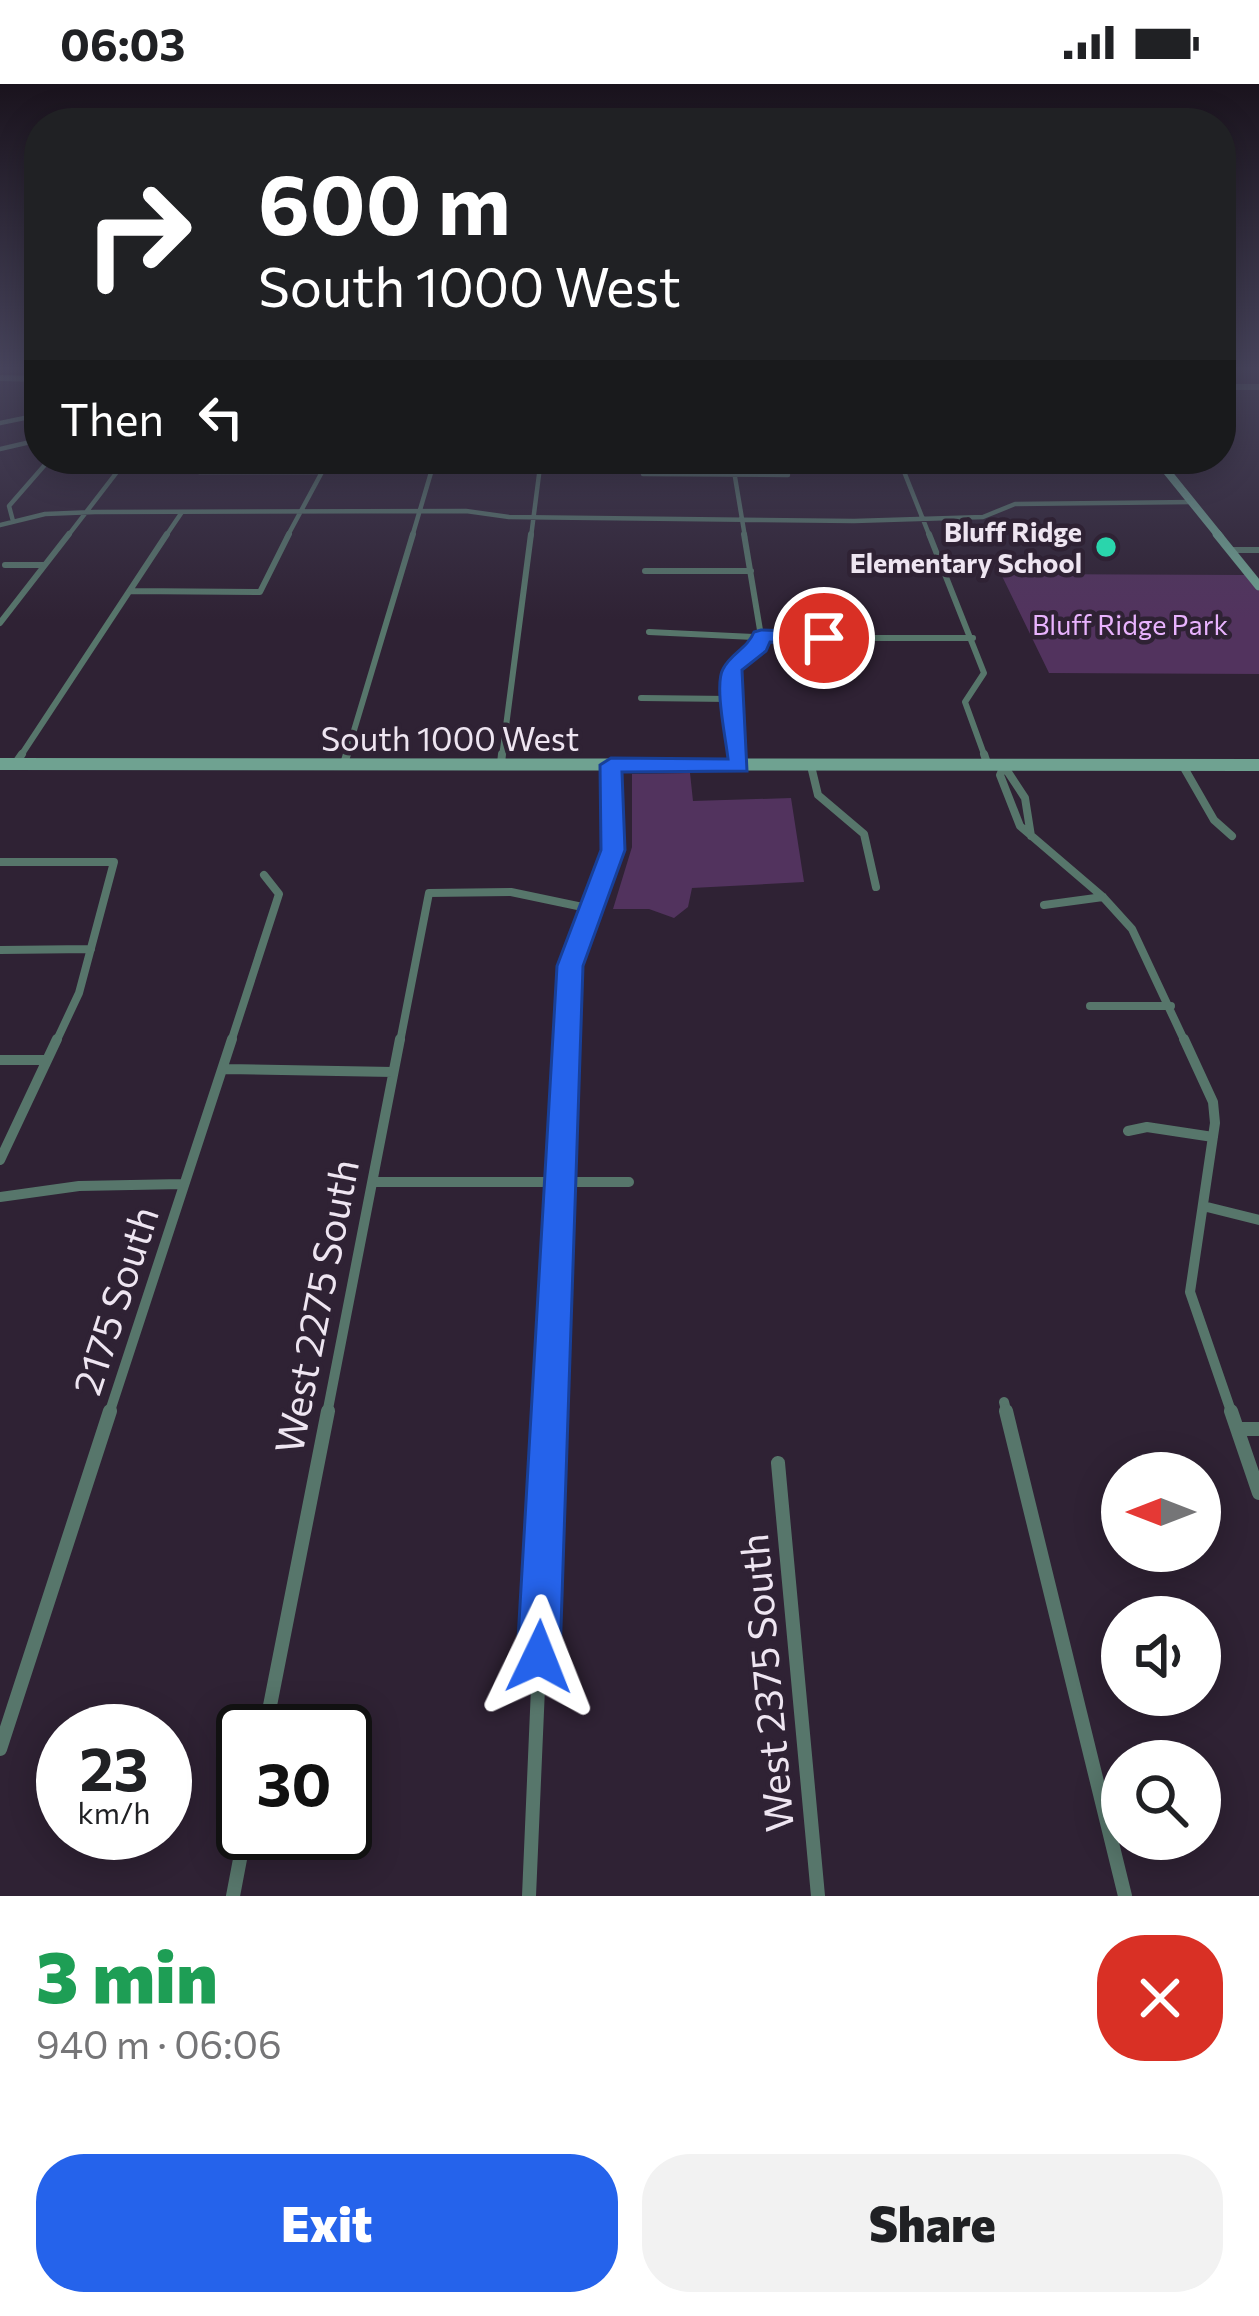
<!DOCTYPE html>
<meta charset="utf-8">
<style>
body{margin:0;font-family:Commissioner,sans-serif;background:#f2f2f2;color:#202124;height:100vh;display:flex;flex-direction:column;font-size:45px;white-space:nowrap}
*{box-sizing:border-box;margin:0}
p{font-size:39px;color:#757577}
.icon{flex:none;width:66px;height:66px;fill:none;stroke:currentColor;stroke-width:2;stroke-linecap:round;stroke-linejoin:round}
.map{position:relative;height:1812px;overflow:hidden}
.drawer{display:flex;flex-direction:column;background:#fff;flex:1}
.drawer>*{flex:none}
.hud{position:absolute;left:24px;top:24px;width:1212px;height:366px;border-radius:48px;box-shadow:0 6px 30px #0003;background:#202124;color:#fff;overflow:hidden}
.needle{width:78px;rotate:270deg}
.controls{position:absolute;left:1101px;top:1368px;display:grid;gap:24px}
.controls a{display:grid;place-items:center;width:120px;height:120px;border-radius:50%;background:#fff;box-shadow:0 6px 30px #0003;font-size:60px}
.speed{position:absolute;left:36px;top:1620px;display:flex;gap:24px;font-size:60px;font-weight:700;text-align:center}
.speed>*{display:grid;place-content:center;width:156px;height:156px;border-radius:50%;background:#fff;box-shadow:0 6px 30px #0003;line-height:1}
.speed small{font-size:30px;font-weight:400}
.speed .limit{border:6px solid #111;border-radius:18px;background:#fff;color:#111}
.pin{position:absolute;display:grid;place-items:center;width:102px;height:102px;color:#fff;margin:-51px;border:6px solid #fff;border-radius:50%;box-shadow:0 3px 12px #0007}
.me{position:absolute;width:132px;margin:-66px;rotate:2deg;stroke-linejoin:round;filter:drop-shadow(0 0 9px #0008)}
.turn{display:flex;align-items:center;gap:42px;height:252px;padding:0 36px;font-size:54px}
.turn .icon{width:156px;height:156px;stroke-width:2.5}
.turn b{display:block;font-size:84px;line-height:102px}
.then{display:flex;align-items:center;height:114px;padding:0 36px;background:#0003;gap:24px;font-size:45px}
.round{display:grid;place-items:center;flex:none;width:126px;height:126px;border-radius:48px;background:#f2f2f2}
.head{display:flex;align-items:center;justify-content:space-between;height:204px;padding:0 36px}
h1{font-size:72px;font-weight:800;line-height:90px;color:#1e9e55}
.action{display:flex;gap:24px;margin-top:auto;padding:24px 36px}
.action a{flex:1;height:138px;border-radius:48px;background:#2563eb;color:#fff;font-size:48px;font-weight:800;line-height:138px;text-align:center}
.action a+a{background:#f2f2f2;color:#202124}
.status{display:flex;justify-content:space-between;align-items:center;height:84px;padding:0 60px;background:#fff;direction:ltr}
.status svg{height:33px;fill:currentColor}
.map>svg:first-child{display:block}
</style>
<div class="status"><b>06:03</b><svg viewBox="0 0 49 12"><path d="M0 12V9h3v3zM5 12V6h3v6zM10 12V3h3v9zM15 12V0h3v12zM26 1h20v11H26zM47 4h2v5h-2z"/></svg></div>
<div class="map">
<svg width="1259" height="1812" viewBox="0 0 1259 1812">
<rect width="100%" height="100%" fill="#2f2234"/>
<path fill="#52335e" d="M1001,490L1245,491L1259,507V590L1049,589Z
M690,689L693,717L791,714L804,798L692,804L688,823L674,834L649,825H613L632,763V690Z"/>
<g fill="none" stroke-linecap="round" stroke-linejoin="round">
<path stroke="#57766b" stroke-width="4.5" d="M0,339L39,331
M0,365L39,356
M732,375L745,453
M899,375L930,453
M199,388H323
M643,390L788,391
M13,437L9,422L50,375
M0,441L45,430L95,428L466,427L509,433L854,437L983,433L1015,420L1193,418
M67,453L127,375
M165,453L182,428
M287,453L329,375
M412,453L435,375
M531,453L541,375"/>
<path stroke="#57766b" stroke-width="6" d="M929,450L984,589L965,618L985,673
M1230,466H1259
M5,481H44
M645,487H751
M860,488L945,487
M130,507L260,508L289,450
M0,539L69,450
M649,548L777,554H973
M641,614L730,615
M20,673L167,450
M346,673L413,450
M502,673L531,450
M738,673L729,591L759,563L761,552L744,450"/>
<path stroke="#57766b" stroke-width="8" d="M738,670L739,682
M984,670L988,682
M15,680L22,670
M344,680L347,670
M501,680L502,670
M811,682L818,711L864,750L876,803
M1004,682L1000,691L1020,742L1103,813L1132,845L1185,958
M1004,682L1025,714L1031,752
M1183,682L1214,736L1232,752
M0,778H114L79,909L56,958
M1044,821L1103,813
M0,866L91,865
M1090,922H1171
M231,958L279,810L264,791
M400,958L429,809L511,808L592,825
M567,958L570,882L613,766L611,681"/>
<path stroke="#57766b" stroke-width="10" d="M1184,955L1213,1018L1215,1039L1190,1208L1232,1330
M0,976H47
M225,985L393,988
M1128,1047L1147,1043L1213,1053
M0,1076L57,955
M373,1098H629
M0,1113L79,1102L183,1100
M1203,1122L1259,1136
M1004,1318L1007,1330
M109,1330L232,955
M327,1330L400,955
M550,1330L567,955"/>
<path stroke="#57766b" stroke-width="14" d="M1006,1327L1125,1812
M1231,1327L1259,1409
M1238,1345H1259
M778,1379L818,1812
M265,1647L328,1327
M0,1665L110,1327
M233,1812L245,1749
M529,1812L550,1327"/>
<path stroke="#57766b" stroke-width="6" d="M0,294L39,295
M1221,303H1259"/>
<path stroke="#6fa291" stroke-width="8" d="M1157,375L1220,453"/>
<path stroke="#6fa291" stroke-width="9" d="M1217,450L1259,502"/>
<path stroke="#6fa291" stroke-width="12" d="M0,680L1259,681"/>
</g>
<linearGradient id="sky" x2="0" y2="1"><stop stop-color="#1a131d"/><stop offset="0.53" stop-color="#47445c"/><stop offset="1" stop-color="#47445c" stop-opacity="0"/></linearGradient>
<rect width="1259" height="536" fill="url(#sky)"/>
<path fill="#2563eb" stroke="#184099" stroke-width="3" d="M761,546L824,548L833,554L824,560L770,558L766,567L742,586L747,687L622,688L625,766L583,882L560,1573L554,1588L539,1595L524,1588L517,1573L557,882L601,766L600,681L611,674L728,675C726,655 714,601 723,585C731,569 747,565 754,548Z"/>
<circle fill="#2ad5ac" stroke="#2f2234" stroke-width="4.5" cx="1106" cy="463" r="12"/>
<g text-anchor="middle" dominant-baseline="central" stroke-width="9" stroke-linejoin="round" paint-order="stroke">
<g font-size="27" font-weight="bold" fill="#eee5f1" stroke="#2f2234" text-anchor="end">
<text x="1082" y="447">Bluff Ridge<tspan x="1082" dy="31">Elementary School</tspan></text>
</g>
<g font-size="27" fill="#e9b3fe" stroke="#2f2234">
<text x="1130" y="540">Bluff Ridge Park</text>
</g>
<g font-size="33" fill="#eee5f1" stroke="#2f2234">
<text x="450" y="653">South 1000 West</text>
</g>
<g font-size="39" fill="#eee5f1" stroke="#2f2234">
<text transform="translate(114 1216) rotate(-72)">2175 South</text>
<text transform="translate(315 1222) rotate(-79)">West 2275 South</text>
<text transform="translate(765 1599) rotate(-95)">West 2375 South</text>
</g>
</g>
</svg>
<div class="controls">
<a><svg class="needle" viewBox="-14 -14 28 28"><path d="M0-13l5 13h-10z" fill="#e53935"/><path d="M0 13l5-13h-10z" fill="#757577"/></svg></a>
<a><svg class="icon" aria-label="sound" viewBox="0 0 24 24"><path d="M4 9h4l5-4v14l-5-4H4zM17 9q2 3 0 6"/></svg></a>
<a><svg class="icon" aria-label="search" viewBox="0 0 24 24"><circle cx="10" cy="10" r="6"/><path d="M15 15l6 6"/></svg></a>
</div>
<div class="speed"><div>23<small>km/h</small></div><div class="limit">30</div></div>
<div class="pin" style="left:824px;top:554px;background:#d93025"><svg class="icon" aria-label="arrive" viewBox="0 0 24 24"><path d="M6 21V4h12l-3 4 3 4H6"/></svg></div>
<svg class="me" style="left:539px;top:1573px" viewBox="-20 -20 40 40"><path d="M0-17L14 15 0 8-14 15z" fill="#2563eb" stroke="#fff" stroke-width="4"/></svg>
<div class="hud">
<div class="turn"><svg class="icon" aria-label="right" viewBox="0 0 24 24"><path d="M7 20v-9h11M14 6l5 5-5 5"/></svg><div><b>600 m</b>South 1000 West</div></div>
<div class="then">Then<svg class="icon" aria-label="left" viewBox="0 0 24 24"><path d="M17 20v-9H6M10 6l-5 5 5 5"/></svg></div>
</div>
</div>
<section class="drawer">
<div class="head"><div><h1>3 min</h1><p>940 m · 06:06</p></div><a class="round" style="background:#d93025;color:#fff"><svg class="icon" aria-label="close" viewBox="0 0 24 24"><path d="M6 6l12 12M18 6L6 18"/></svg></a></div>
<div class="action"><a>Exit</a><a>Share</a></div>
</section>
